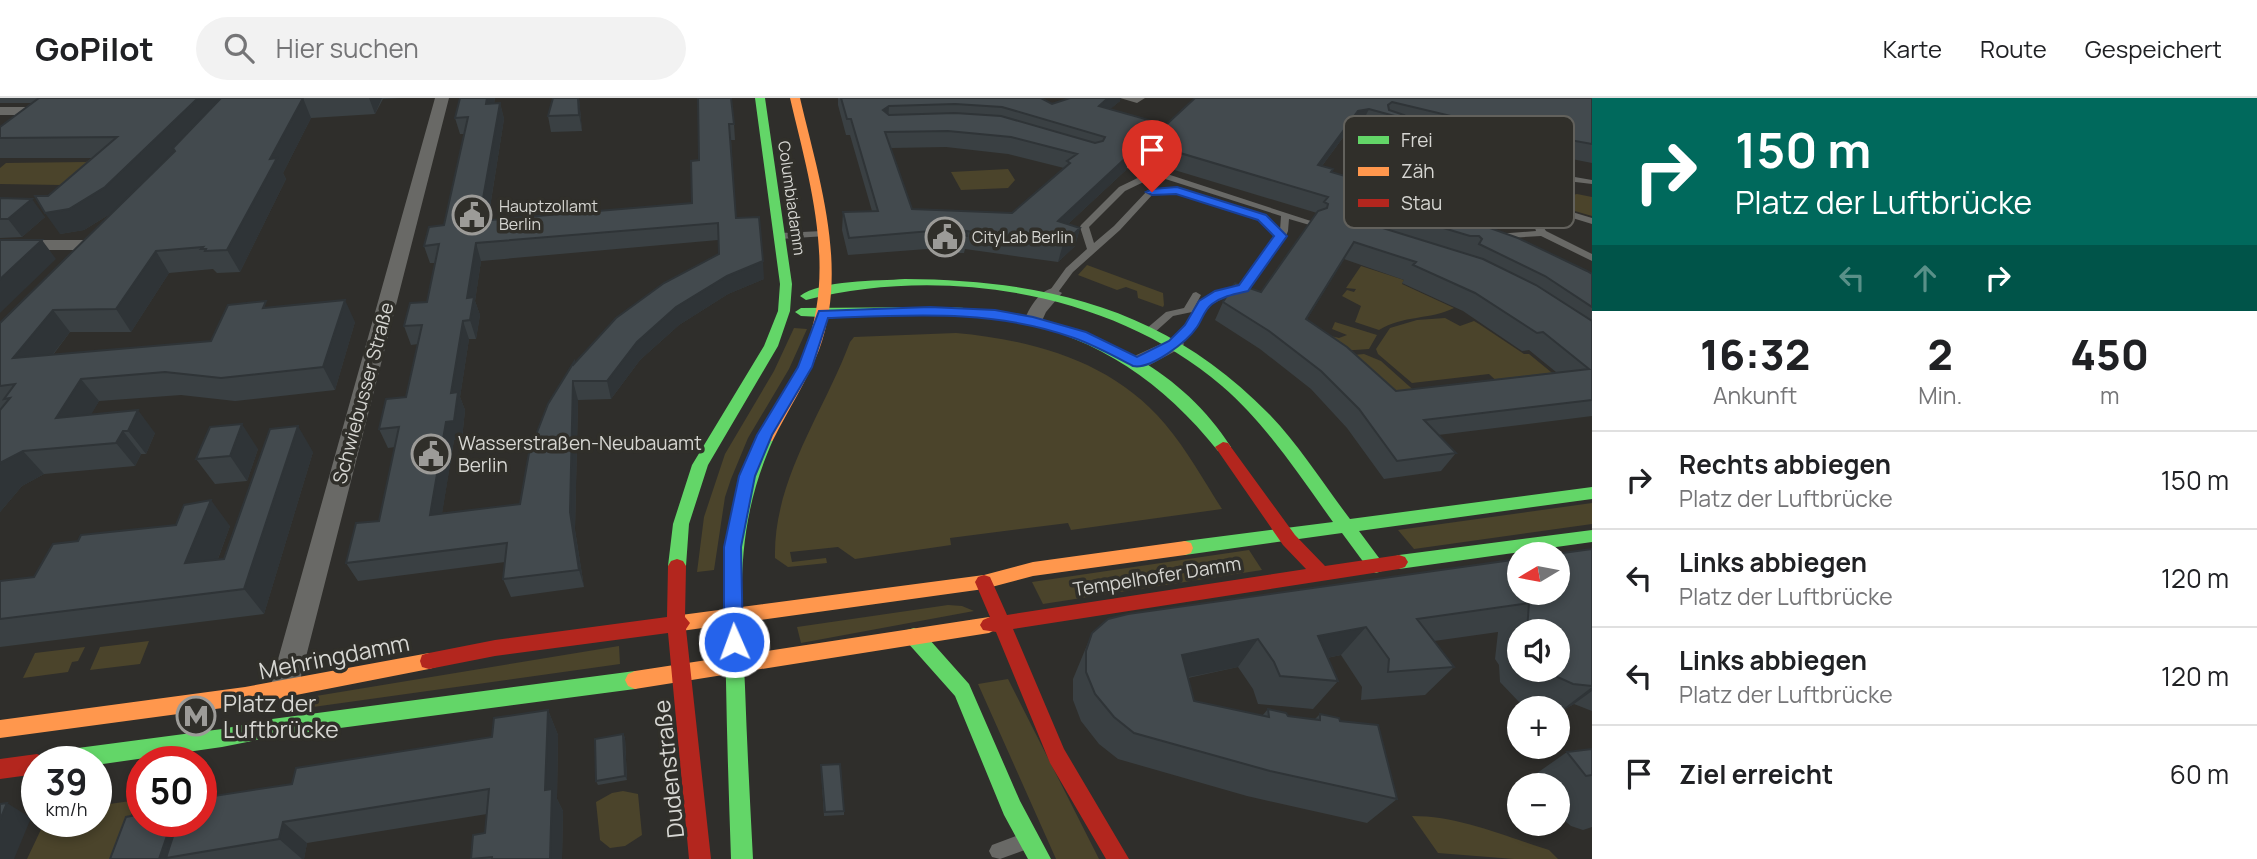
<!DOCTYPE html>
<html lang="de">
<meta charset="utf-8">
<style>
body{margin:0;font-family:Manrope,sans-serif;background:#f2f2f2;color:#202124;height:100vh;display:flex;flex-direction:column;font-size:26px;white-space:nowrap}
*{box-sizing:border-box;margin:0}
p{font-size:23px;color:#757577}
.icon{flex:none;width:38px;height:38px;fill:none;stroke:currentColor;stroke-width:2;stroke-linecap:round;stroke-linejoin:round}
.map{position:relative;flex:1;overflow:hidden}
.details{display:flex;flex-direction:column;background:#fff;width:665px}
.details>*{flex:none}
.hud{background:#00695c;color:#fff;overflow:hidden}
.needle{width:46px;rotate:260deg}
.controls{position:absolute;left:1507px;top:444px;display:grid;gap:14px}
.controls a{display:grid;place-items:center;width:63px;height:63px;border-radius:50%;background:#fff;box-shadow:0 4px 10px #0003;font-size:35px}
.speed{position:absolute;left:21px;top:648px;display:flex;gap:14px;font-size:35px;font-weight:700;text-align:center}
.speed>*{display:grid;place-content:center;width:91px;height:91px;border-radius:50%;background:#fff;box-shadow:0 4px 10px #0003;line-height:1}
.speed small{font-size:18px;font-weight:400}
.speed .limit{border:10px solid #d22;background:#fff;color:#111}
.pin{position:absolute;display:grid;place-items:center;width:60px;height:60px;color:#fff;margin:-72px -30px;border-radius:50% 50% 50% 0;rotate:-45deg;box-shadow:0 0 7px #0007}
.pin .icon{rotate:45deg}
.me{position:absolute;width:77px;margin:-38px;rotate:358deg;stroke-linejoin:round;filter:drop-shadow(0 0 5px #0008)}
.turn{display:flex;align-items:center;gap:24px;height:147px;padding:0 28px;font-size:32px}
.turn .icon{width:91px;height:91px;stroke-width:2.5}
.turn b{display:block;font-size:49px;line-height:60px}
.lanes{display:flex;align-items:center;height:66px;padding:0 28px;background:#0003;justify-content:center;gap:35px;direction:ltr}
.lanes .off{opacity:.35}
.eta{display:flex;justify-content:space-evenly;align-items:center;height:119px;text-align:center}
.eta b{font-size:42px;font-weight:800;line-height:49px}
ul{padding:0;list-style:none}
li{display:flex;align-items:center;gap:21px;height:98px;padding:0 28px;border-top:2px solid #e0e0e0}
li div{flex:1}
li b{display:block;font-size:26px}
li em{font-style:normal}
header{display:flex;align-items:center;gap:42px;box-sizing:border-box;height:98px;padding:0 35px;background:#fff;border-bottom:2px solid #e0e0e0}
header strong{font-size:33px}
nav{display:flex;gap:38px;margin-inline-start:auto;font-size:24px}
.search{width:490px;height:63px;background:#f2f2f2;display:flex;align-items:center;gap:18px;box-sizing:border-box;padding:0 24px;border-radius:38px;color:#757577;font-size:26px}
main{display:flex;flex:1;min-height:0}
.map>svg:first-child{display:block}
</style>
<header>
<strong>GoPilot</strong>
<div class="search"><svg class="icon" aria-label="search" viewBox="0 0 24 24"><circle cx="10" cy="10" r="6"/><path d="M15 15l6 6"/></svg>Hier suchen</div>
<nav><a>Karte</a><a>Route</a><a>Gespeichert</a></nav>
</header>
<main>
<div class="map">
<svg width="1592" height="761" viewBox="0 0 1592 761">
<rect width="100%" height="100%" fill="#2f2e2b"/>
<path fill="#4b442b" d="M108,59L61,87L0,86V70L6,65L86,64L92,60Z
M1008,71L1015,82L1008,90L961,92L951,74Z
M1577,96L1592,99V118L1561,109L1564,99Z
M1087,167L1163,195L1164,207L1163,209L1138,200L1137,193L1126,189L1117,192L1078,177Z
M1361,168L1404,182L1402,186L1454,210C1430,222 1403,217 1379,232L1355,224L1361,208L1342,198L1347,192L1354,194L1356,191L1346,190Z
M1445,220L1460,228L1474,223L1479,226L1524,256H1529L1562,283L1504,290L1489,276L1412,285L1378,256L1376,251L1390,230L1417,222Z
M1335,224L1377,237L1369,251L1340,253L1327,237L1339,240L1347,237L1332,231Z
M794,230L807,231L789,271L748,340L731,381L725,399L714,472L697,474L704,419L725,356L774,273Z
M956,235C1034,242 1113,264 1165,326C1187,352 1204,383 1222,411L1071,432L1068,425L950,440L951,447L855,461L838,449L790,454L792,464L826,460L827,465L788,469L775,460C773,382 824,314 850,244L854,239Z
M1364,256L1381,263L1419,297L1389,301L1354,257Z
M1592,405V426L1414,451L1398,432Z
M1249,452L1262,472L1043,506L1032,484Z
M948,507L962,508L974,513L801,545L797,529Z
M149,543L140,566L90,572L100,549Z
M619,548L620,566L313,609L316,598Z
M85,549L78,563L72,564L68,574L23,580L35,555Z
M1008,581L1099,761H1056L978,586Z
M623,693L638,696L642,737L625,748L610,750L600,742L596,704L612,695Z
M137,702L114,761H27L45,723H96V708Z
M1412,718C1460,718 1504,738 1549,752L1558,761H1514L1438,755Z"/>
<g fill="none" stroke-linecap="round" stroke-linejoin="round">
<path fill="#696966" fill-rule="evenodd" d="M1120,0H1145L1137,5Z
M1400,29L1407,31L1392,59C1404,73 1421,74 1438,78V82C1419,82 1395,76 1384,59Z
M1487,49H1493L1569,78L1592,82V86L1567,83L1557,86L1542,127L1546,133L1592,156V163L1541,138L1494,141V137L1497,136L1536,133L1534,127L1549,84L1559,80L1487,53Z
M1127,66L1158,73L1317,125L1313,128L1289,121L1288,133L1286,138L1246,192L1232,196L1212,206L1178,248H1170L1169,246L1170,244L1205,202L1225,192L1240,188L1276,138L1259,121L1176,95L1153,96L1120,132L1073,174L1056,197H1050L1048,195L1066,170L1087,151L1080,129L1081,127L1119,89L1148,75L1127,70ZM1156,78L1281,118L1280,132L1265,117L1180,90L1148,92L1114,128L1094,145L1089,129L1125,93Z
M1559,110L1592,120V126L1556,115L1555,113Z
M823,133L828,136L826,138L780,141L775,138L780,135Z
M1196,194L1201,197L1192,214L1173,218L1154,235H1146V231L1166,214L1184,210L1193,195Z
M1024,735L1030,738L1033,744L1030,750L1000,761L992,759L989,753L992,747Z"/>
<path fill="#696966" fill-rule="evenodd" d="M435,0H449L298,590L294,599L284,603L274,599L270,590Z
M0,9H43L50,13L43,17H0Z
M0,142H91L99,147L91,152H0Z
M1053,190L1062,195L1046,214L1040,227H1026L1024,223C1029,210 1039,193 1053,190Z
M1174,240L1181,242L1184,246L1181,250L1144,270H1130L1127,265L1130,260Z"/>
<path fill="#63d668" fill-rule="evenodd" d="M755,0H765L792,186L790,213L778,248L708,367L689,426L686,468L683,473L677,475L671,473L668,468L673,426L692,367L764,248L778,213L780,186Z
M905,181C1047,182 1167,211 1269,316C1299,347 1324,387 1350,421L1592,389V401L1359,433L1385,468L1382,473L1376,475L1370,473L1342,435L1185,457L1179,455L1177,450L1179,445L1185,443L1333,424C1299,377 1267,327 1222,288C1113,194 944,167 806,202L800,198C820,182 878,183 905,181Z
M942,209C1050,211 1170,252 1231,349L1223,354L1218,353C1151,269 1068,221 959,217C913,215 867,219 821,219L801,218L795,214L801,210Z
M765,337L773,342C734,430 741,496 745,589C747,647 750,704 753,761H731C729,702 727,643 726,584C724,500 717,414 760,338Z
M1592,432V444L1399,471L1393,469L1390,464L1393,459L1399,457Z
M914,530L921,532L969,586L1020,703L1051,761H1028L1004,717L955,598L907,544L905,538L907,532Z
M635,573L642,576L645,582L642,588L635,591L272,639L222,649L96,667V663H45L48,656L55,653L222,631L272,621Z"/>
<path fill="#ff974d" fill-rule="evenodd" d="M790,0H800C819,81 849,170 819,252C807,283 788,312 773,342L765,347L757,342C774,312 793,284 805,252C837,171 809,81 790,0Z
M1185,443L1191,445L1193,450L1191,455L1185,457L1033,478L984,491L681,533L675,530L672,525L675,520L681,517L984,477L1033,464Z
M989,519L995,522L998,527L995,532L989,535L635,591L628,588L625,582L628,576L635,573Z
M429,555L436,557L438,563L436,569L429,571L245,607L0,640V622L245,589Z"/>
<path fill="#b3261e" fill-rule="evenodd" d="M1223,344L1228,345L1295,437L1325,468L1399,457L1405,459L1408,464L1405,469L1399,471L1013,531L1064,651L1129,761H1106L1050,665L996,534L983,532L980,527L983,522L990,519L975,484L978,479L984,477L990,479L1007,517L1306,471L1283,447L1218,353L1215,349Z
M677,461L683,463L686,468L685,519L690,525L686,531L711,761H689L668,535L495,558L429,571L422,569L420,563L422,557L429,555L495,542L667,519L668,468L671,463Z
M37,656L44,659L46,663H37V676L0,681V661Z"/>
</g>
<path fill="#3a4043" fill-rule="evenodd" d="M0,0H402L383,1L375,16L311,20L283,75L286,81L240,174L217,175L213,171L169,175L131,234H70L53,257L211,243L269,209L355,224L335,292L235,303L181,297L99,303L91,316L155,335L146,356H141L135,368L44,376L22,388L0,414V225L115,113L84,132L60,136L48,98L92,60H0V29L32,5H0Z
M460,0H495L494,6L500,5L504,21L488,122L692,105L699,62L698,0L734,26L735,42H731L736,120L764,181L728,196L679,227L640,262L611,301L578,302L575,432L584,489L511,499L503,481L505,464L358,483L346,465L379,423L395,349L388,350L379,331L406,299L418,246L411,247L404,228L427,204L435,165H430L424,148L444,127L464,36H460L455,20ZM718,142L719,156L574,266L520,406L442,415L454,342L462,341L465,312L460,299L469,241H476L480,217L475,203L481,163Z
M553,0H579L582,33L551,34L548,18Z
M838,0H1041L1052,6L1120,3L1110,11L1166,27L1195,0H1592V65L1531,53V46L1497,39L1463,112L1464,121L1476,130L1592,176V318L1438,337L1456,355L1441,373L1384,381L1347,330L1311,291L1260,251L1215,222L1223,204L1261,194L1317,115L1138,61L1134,65L1128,64L1126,72L1068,126L1080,130L1075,148L1058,164L965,151L964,155H940V150L848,157L842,132L843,114L872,113L850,37H846L838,7ZM1399,24L1412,27L1406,39L1451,50L1424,100L1331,74L1322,68L1350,30L1361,27L1393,36ZM946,49L1008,56L1064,70L1012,115L912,111L891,50ZM1344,161L1404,182L1402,185L1463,213L1522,253L1529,252L1556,274L1396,293L1307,221Z
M0,100L45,119L22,139L0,140Z
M258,351L247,383L215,386L196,361Z
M313,354L264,516L0,549V483L34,479L78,443L230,428L218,461H224Z
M1592,451V613L1574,606L1558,615V611H1532L1519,604L1500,584L1499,567L1495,561L1498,534L1434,543L1454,569L1425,597L1361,602L1362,589L1341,557L1327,560L1338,583L1313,611L1258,606L1253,591L1238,569L1188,580L1194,603L1262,618L1268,611L1288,618L1315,621L1320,616L1340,623L1397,701L1367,725L1247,698L1118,661L1099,646L1081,623L1073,602V581L1092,535ZM1519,534H1558V572H1519Z
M548,612L558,637L557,701L563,713L562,761H471L485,735L487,716L307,745L304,761H167L166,760L171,745L165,761H110L292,686L492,639Z
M623,636L625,640L627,682L598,687L596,683Z
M1592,651V729L1583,732L1571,728L1565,723L1558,701V688H1536L1530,680L1567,654Z
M821,671L844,713V717L824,718Z"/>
<path fill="#2f3437" d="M198,0H228L173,50L175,54L118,111L84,132L60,136L45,115Z
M303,0L311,20L283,75L286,81L240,174L227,152L270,61Z
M369,0H382L375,16Z
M487,0H495L490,22L486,6Z
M578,0H579L582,33L579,17Z
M1108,0H1121L1120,3L1095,24L1099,8Z
M500,5L504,21L485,140L479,123Z
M889,8L888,24L883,12Z
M1369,11L1361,27L1350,30L1310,84L1318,67L1358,13Z
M1143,44L1138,61L1134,65L1139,48Z
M1131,55L1126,72L1053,140L1058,123Z
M32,101L45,119L22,139L8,121Z
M1380,111L1371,128L1367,130L1374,118V113Z
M1080,130L1075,148L1058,164L1063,146Z
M42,142L56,161L0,215V181Z
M1354,144L1344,161L1296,239L1306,221Z
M476,145L481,163L475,203L480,217L476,241L470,222L467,200Z
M156,153L169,175L131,234L116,211Z
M763,163L764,181L728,196L679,227L640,262L611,301L607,283L637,244L676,209L727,178Z
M345,202L355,224L335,292L323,269Z
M53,212L70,234L32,283L13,260Z
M463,223L469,241L460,299L465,312L462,341L454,342L439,435L430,417Z
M81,281L99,303L76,343L56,320Z
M573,283L578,302L575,432L584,489L579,472L570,414Z
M138,312L155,335L146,356L128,333Z
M242,326L258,351L247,383L230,358Z
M298,328L313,354L264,516L244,491Z
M123,333L141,356L135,368L116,345Z
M23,353L44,376L22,388L0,414V365Z
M211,402L230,428L207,490L185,465Z
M1366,529L1341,557L1295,566L1318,538Z
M1258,541L1238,569L1164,584L1182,557Z
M1592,589V593L1574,606L1558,615Z
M548,612L558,637L557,701L563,713L562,761H550L545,692Z
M623,636L625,640L627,682L625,678Z
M7,705L31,720L14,761H0V722Z
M172,723H178L165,761H159Z
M283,724L307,745L304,761H302L279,741Z"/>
<path fill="#434a4e" stroke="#2f3437" stroke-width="2" fill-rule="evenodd" d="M39,0H198L105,89L69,111L45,115L35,98H48L117,39L0,40V29Z
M221,0H303L270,61L277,60L227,152L205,153L206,151H201L203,149L156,153L116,211L53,212L13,260L211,243L228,207L266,203L263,210L345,202L323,269L221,280L165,274L81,281L56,320L138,312L128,333H123L116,345L23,353L0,365V312L10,300L4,301L15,286L0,288V225L175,53L173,50Z
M460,0H487L486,6L500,5L479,123L692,105L691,63L699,62L698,0H731L734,26H729L736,120L759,119L763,163L727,178L676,209L637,244L607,283H573L570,414L579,472L503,481L507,445L346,465L356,425L379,423L399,329L379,331L386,301L406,299L422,227L404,228L410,205L427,204L439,146L424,148L429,129L444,127L468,19L455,20ZM718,125L719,156L664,185L616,220L574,266V264L548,306L529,355L520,406L430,417L446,324L454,323L458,294L451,295L463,223L470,222L474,199L467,200L476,145Z
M553,0H578L579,17L548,18Z
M841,0H1041L1052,6L1070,0H1108L1099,8L1166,27L1195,0H1592V46L1542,37V29L1506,23L1503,30L1495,31L1494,37L1498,40L1463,112L1468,113L1464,121L1475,124L1476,130H1490L1518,140L1587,173L1592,176V209L1545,178L1479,146L1482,141L1479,138H1470L1380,111L1374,113V118L1366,116L1360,123L1483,161L1536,187L1592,223V302L1424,322L1456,355L1397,363L1359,311L1321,273L1269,233L1223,204L1235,185L1261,194L1318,113L1327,110L1328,106L1324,104L1328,99L1143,44L1139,48L1130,47L1131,55L1058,123L1080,130L1063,146L966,133L967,138L943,137L942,132L849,140L843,114L878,113L851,21H847ZM1392,4L1468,22L1470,29L1464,31L1416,20L1414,23L1460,34L1448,59L1450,67L1442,68L1424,101L1331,74L1333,71L1318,67L1358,13L1369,11L1402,20L1404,17L1389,12L1388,7ZM955,6L1002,9L1105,39L1103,43L1095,45L1001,18L955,15L889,17L883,12L889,8ZM948,33L1011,39L1077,56L1067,63L1070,65L1012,115L912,111L885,34ZM1354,144L1416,164L1413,167L1475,195L1537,235L1543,234L1589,271L1396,293L1347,249L1306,221Z
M0,100L32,101L8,121H0Z
M0,142H42L0,181Z
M242,326L230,358L196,361L210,329Z
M298,328L244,491L0,521V483L34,479L53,446L78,443L81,437L176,427L184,407L211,402L185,465L224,461L270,331Z
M1592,451V588L1573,586L1553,577L1549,572H1558V534H1528L1527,533L1529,505L1417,521L1454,569L1388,574L1389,561L1366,529L1318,538L1338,583L1280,578L1274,564L1258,541L1182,557L1194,603L1269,619L1268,611L1286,615L1288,618L1320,622V616L1339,620L1340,623L1378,627L1397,701L1270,673L1134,635L1114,619L1095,596L1086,574V553L1092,535L1108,521L1128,516L1519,461V495H1558V457H1548Z
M548,612L545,692L552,691L550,761H492V759L471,761L473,737L485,735L489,691L283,724L279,741L166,760L178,723H201V700L292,686L296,670L492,639L494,620Z
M623,636L625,678L596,683L595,641Z
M1592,651V677L1586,678L1567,654Z
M840,666L844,713L825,714L821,667Z
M7,705L0,722V706Z
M142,716V723H172L159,761H110L126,719Z"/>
<path fill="#2563eb" stroke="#184099" stroke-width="2" d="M1177,89L1266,117L1287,138L1248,193C1235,196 1223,198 1212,206C1204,212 1202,222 1197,229C1187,244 1150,272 1133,268C1114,258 1094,247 1074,240C994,211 912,217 828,220L812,269L772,337L755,378L741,449L743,544L740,549L734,552L727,549L724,544V449L739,378L757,337L798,269L819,213L930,209L995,212L1033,219L1086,234L1137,259L1169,243L1185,227L1199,203L1215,193L1239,187L1274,138L1258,122L1176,96L1152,97L1146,94L1152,91Z"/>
<defs>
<symbol id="civic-ring" viewBox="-11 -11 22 22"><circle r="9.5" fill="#302f2a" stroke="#9c9b98" stroke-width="1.5"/><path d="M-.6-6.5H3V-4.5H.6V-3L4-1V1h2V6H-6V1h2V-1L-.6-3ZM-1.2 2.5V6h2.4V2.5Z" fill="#9c9b98"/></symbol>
<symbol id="metro-ring" viewBox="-11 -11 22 22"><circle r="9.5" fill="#302f2a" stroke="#9c9b98" stroke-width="1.5"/><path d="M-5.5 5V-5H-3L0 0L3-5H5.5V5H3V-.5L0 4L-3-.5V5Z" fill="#9c9b98"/></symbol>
</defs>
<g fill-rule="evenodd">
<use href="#civic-ring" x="450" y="95" width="44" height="44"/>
<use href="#civic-ring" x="923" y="117" width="44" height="44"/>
<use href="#civic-ring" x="409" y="334" width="44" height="44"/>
<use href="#metro-ring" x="174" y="596" width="44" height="44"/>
</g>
<g text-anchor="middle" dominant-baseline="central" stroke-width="7" stroke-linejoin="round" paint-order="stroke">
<g font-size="16" fill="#d6d6d2" stroke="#302f2a">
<text transform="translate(792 100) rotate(82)">Columbiadamm</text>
</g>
<g font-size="16" fill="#d6d6d2" stroke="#302f2a" text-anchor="start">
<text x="499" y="108">Hauptzollamt<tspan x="499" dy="18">Berlin</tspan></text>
<text x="972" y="139">CityLab Berlin</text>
</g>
<g font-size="19" fill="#d6d6d2" stroke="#302f2a">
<text transform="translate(363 295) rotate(-75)">Schwiebusser Straße</text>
<text transform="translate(1157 478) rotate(-9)">Tempelhofer Damm</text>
</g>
<g font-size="19" fill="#d6d6d2" stroke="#302f2a" text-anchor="start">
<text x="458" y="345">Wasserstraßen-Neubauamt<tspan x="458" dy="22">Berlin</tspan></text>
</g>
<g font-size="23" fill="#d6d6d2" stroke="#302f2a">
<text transform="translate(334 558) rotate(-11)">Mehringdamm</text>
<text transform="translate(668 671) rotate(-96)">Dudenstraße</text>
</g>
<g font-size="23" fill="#d6d6d2" stroke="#302f2a" text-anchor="start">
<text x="223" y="605">Platz der<tspan x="223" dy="26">Luftbrücke</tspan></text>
</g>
</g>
<rect x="1344" y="18" width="230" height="112" rx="10" fill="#302f2a" stroke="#62615c" stroke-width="2"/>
<rect x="1358" y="38" width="31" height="8" fill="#63d668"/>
<rect x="1358" y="69" width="31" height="9" fill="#ff974d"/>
<rect x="1358" y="101" width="31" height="8" fill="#b3261e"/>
<g font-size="19" fill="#d6d6d2">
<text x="1401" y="49">Frei</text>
<text x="1401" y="80">Zäh</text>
<text x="1401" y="112">Stau</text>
</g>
</svg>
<div class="controls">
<a><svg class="needle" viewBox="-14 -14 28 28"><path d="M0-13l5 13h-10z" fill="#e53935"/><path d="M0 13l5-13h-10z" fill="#757577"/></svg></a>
<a><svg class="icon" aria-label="sound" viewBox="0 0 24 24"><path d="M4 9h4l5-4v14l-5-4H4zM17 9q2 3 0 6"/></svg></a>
<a>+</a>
<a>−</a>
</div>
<div class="speed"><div>39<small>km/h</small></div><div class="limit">50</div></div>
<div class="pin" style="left:1152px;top:94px;background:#d93025"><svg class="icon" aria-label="arrive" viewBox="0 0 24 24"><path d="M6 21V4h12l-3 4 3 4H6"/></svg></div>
<svg class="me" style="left:734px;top:544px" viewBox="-20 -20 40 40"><circle r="17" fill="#2563eb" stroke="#fff" stroke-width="3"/><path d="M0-11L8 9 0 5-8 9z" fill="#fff"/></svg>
</div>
<section class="details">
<div class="hud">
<div class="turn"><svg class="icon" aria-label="right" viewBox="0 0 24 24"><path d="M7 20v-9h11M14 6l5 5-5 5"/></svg><div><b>150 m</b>Platz der Luftbrücke</div></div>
<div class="lanes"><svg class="icon off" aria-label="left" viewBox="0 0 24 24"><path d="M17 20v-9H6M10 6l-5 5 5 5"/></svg><svg class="icon off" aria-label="ahead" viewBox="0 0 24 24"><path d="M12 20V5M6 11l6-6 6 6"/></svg><svg class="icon" aria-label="right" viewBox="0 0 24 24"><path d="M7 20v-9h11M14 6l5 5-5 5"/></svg></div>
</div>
<div class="eta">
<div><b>16:32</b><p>Ankunft</p></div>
<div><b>2</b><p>Min.</p></div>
<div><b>450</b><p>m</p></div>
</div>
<ul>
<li><svg class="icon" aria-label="right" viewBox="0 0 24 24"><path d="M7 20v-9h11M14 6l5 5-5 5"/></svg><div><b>Rechts abbiegen</b><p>Platz der Luftbrücke</p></div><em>150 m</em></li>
<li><svg class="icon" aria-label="left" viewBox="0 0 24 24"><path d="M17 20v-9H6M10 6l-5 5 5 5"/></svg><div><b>Links abbiegen</b><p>Platz der Luftbrücke</p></div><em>120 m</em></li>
<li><svg class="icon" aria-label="left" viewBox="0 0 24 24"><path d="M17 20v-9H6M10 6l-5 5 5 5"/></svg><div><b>Links abbiegen</b><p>Platz der Luftbrücke</p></div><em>120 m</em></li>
<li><svg class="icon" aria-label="arrive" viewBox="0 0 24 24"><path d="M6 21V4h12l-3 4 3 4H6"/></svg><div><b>Ziel erreicht</b></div><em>60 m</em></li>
</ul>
</section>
</main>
